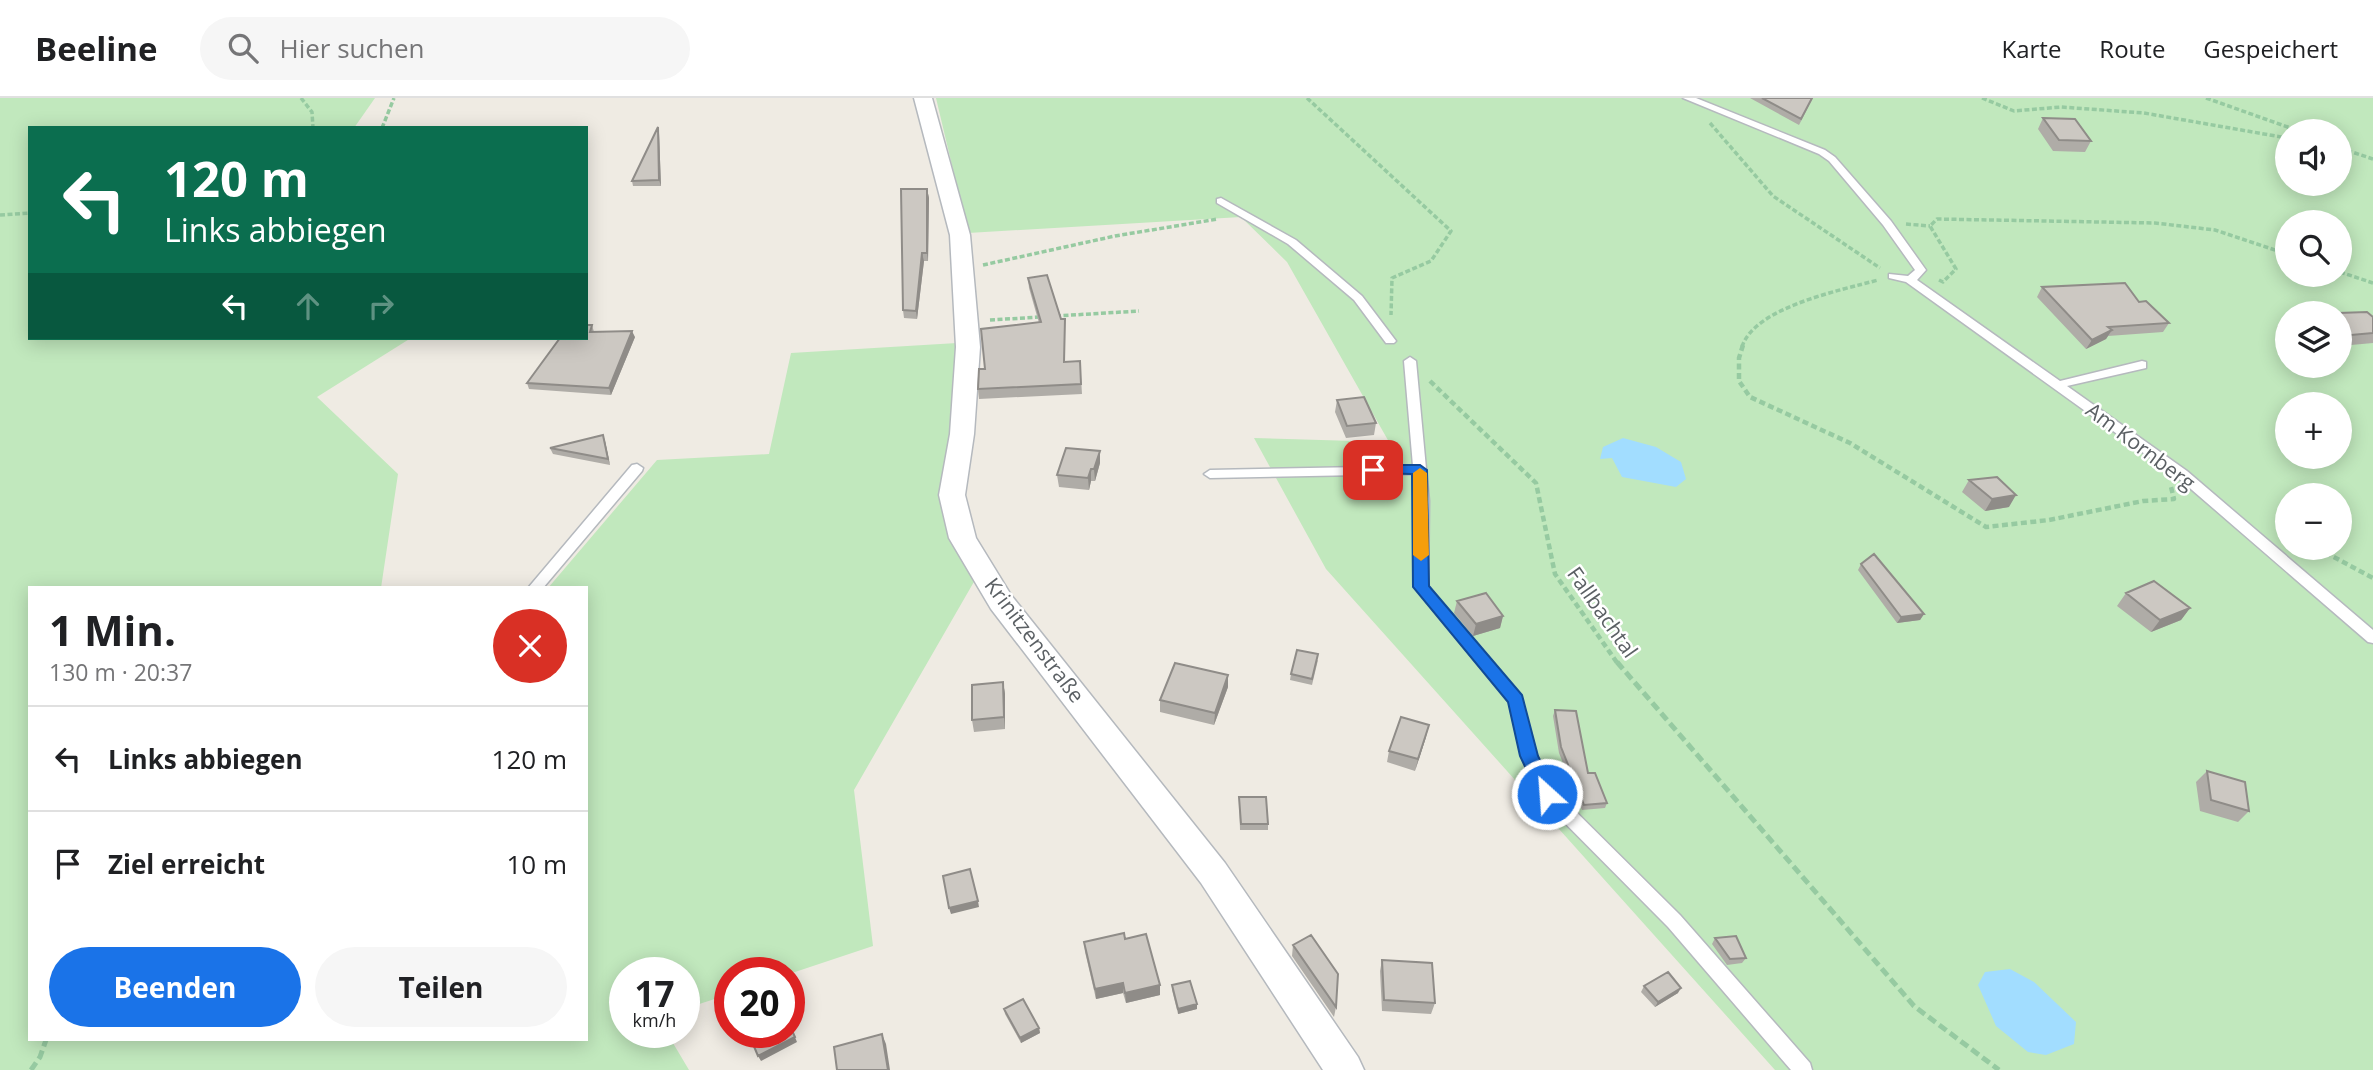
<!DOCTYPE html>
<html lang="de">
<meta charset="utf-8">
<style>
body{margin:0;font-family:"Open Sans",sans-serif;background:#f6f6f6;color:#202124;height:100vh;display:flex;flex-direction:column;font-size:26px;white-space:nowrap}
*{box-sizing:border-box;margin:0}
p{font-size:23px;color:#757577}
.icon{flex:none;width:38px;height:38px;fill:none;stroke:currentColor;stroke-width:2;stroke-linecap:round;stroke-linejoin:round}
.map{position:relative;flex:1;overflow:hidden}
.side{position:absolute;left:28px;top:488px;width:560px;height:455px;display:flex;flex-direction:column;background:#fff;border-radius:0px;box-shadow:0 4px 18px #0003}
.side>*{flex:none}
.hud{position:absolute;left:28px;top:28px;width:560px;height:214px;border-radius:0px;box-shadow:0 4px 18px #0003;background:#0b6e4f;color:#fff;overflow:hidden}
.fabs{position:absolute;left:2275px;top:21px;display:grid;gap:14px}
.fabs a{display:grid;place-items:center;width:77px;height:77px;border-radius:50%;background:#fff;box-shadow:0 4px 18px #0003;font-size:35px}
.speed{position:absolute;left:609px;top:859px;display:flex;gap:14px;font-size:35px;font-weight:700;text-align:center}
.speed>*{display:grid;place-content:center;width:91px;height:91px;border-radius:50%;background:#fff;box-shadow:0 4px 18px #0003;line-height:1}
.speed small{font-size:18px;font-weight:400}
.speed .limit{border:10px solid #d22;background:#fff;color:#111}
.pin{position:absolute;display:grid;place-items:center;width:60px;height:60px;color:#fff;margin:-30px;border-radius:14px;box-shadow:0 4px 10px #0006}
.me{position:absolute;width:77px;margin:-38px;rotate:334deg;stroke-linejoin:round;filter:drop-shadow(0 0 5px #0008)}
.turn{display:flex;align-items:center;gap:24px;height:147px;padding:0 21px;font-size:32px}
.turn .icon{width:91px;height:91px;stroke-width:2.5}
.turn b{display:block;font-size:49px;line-height:60px}
.lanes{display:flex;align-items:center;height:66px;padding:0 21px;background:#0003;justify-content:center;gap:35px;direction:ltr}
.lanes .off{opacity:.35}
.round{display:grid;place-items:center;flex:none;width:74px;height:74px;border-radius:37px;background:#f6f6f6}
.overview{display:flex;align-items:center;justify-content:space-between;height:119px;padding:0 21px}
h1{font-size:42px;font-weight:700;line-height:52px}
.action{display:flex;gap:14px;margin-top:auto;padding:14px 21px}
.action a{flex:1;height:80px;border-radius:42px;background:#1a73e8;color:#fff;font-size:28px;font-weight:700;line-height:80px;text-align:center}
.action a+a{background:#f6f6f6;color:#202124}
ul{padding:0;list-style:none}
li{display:flex;align-items:center;gap:21px;height:105px;padding:0 21px;border-top:2px solid #e0e0e0}
li div{flex:1}
li b{display:block;font-size:26px}
li em{font-style:normal}
header{display:flex;align-items:center;gap:42px;box-sizing:border-box;height:98px;padding:0 35px;background:#fff;border-bottom:2px solid #e0e0e0}
header strong{font-size:33px}
nav{display:flex;gap:38px;margin-inline-start:auto;font-size:24px}
.search{width:490px;height:63px;background:#f6f6f6;display:flex;align-items:center;gap:18px;box-sizing:border-box;padding:0 24px;border-radius:38px;color:#757577;font-size:26px}
.map>svg:first-child{display:block}
</style>
<header>
<strong>Beeline</strong>
<div class="search"><svg class="icon" aria-label="search" viewBox="0 0 24 24"><circle cx="10" cy="10" r="6"/><path d="M15 15l6 6"/></svg>Hier suchen</div>
<nav><a>Karte</a><a>Route</a><a>Gespeichert</a></nav>
</header>
<div class="map">
<svg width="2373" height="972" viewBox="0 0 2373 972">
<rect width="100%" height="100%" fill="#efebe3"/>
<path fill="#c1e8bd" fill-rule="evenodd" d="M0,0H375L354,30H30V240H411L317,299L398,376L381,490H30V942H586V490H548L657,362L769,356L791,255L957,245L954,321L942,379L944,402L975,482L854,692L873,848L789,876L730,875V896L684,911V875H625V934L667,935L689,972H0Z
M936,0H2373V972H1775L1326,471L1254,340L1389,344L1287,164L1241,119L968,135ZM2287,33H2340V86H2287ZM2287,124H2340V177H2287ZM2287,215H2340V268H2287ZM2287,306H2340V359H2287ZM2287,397H2340V450H2287Z"/>
<path fill="#a2ddff" d="M1623,340L1656,349L1681,364L1686,381L1676,389L1622,379L1612,360L1600,361L1603,349Z
M2010,871L2034,884L2076,924L2074,946L2046,957L2028,954L1996,928L1978,887L1985,874Z"/>
<g fill="none" stroke-linecap="round" stroke-linejoin="round">
<defs>
<path id="lane" d="M1683,0H1696L1825,52L1835,59L1891,123L1926,172L1917,182L2060,283L2142,263L2146,264V270L2067,288L2187,373L2373,532V545L2368,544L2177,379L1906,184L1889,180V176L1908,178L1915,172L1883,127L1829,63L1819,56Z
M1221,100L1296,142L1362,198L1396,243L1394,245H1386L1354,202L1288,146L1217,105V101Z
M1410,259L1416,263L1429,403L1428,488L1521,598L1537,658L1553,691L1680,817L1810,965L1812,972H1791L1668,829L1541,701L1521,658L1509,604L1414,489L1415,403L1413,376L1210,380L1204,376L1210,372L1413,368L1404,263Z
M637,366L643,370L642,373L543,490H528L632,367Z"/>
<path id="street" d="M914,0H932L970,137L980,249L974,336L965,397L976,440L1011,497L1225,765L1358,959L1364,972H1323L1201,785L991,511L949,440L939,397L950,336L956,249L950,137Z"/>
</defs>
<use href="#lane" stroke="#b5b9be" stroke-width="3"/>
<use href="#street" stroke="#b5b9be" stroke-width="3"/>
<path stroke="#96caa1" stroke-width="3.5" stroke-dasharray="5 2.5" stroke-linecap="butt" d="M301,0L312,14L313,30
M1307,0L1451,133L1431,163L1392,180L1391,217
M1982,0L2014,13L2061,9L2144,15L2287,40
M2206,0L2299,33
M1710,25L1773,98L1880,170
M382,30L394,0
M2340,50L2373,61
M0,117L30,115
M1906,126L1930,128
M983,167L1115,138L1218,121
M2340,174L2373,185
M1939,182L1943,184L1956,171L1930,128L1937,121L2155,125L2215,132L2287,156
M1056,218L1139,213
M990,222L1041,219
M1742,249C1754,209 1842,192 1878,182"/>
<path stroke="#96caa1" stroke-width="4.5" stroke-dasharray="6 3.5" stroke-linecap="butt" d="M1743,247L1739,260V283L1750,299L1850,345L1986,429L2049,422L2143,403L2174,401L2171,389
M1430,283L1536,385L1555,476L1618,566
M2278,433L2287,436
M2317,450L2373,480"/>
<path stroke="#96caa1" stroke-width="5" stroke-dasharray="9 4.5" stroke-linecap="butt" d="M1617,564L1914,908L1999,972
M31,972L40,959L46,942"/>
<use href="#lane" fill="#fff" fill-rule="evenodd"/>
<use href="#street" fill="#fff" fill-rule="evenodd"/>
</g>
<path fill="#afaca7" d="M1750,0H1813L1799,27Z
M2043,20L2091,43L2085,54L2053,53L2038,31Z
M658,29L659,35L661,88H633L632,83Z
M927,91L929,100L928,163H924L917,221L904,220L903,212Z
M1028,180L1065,231V264L1080,263L1082,296L979,301L978,291L985,271L1039,225L1029,190Z
M2042,189L2139,204L2169,225L2163,234L2108,238L2106,241L2086,251L2037,199Z
M2340,215L2373,219V245L2340,248Z
M2285,218H2287V237L2277,229Z
M592,227L594,234L635,239L611,297L529,291L527,285Z
M1337,302L1376,325L1374,337L1346,340L1335,314Z
M603,337L605,343L610,367L553,356L550,350Z
M1100,353V365L1095,383H1091L1089,392L1059,389L1057,377Z
M1969,382L2009,409L1985,413L1962,394Z
M1861,466L1924,516L1920,522L1897,525L1858,472Z
M2126,495L2190,510L2181,522L2151,534L2117,508Z
M1457,503L1503,518L1500,530L1473,538L1454,515Z
M1318,562L1312,587L1290,582L1291,576Z
M1003,584L1005,596V631L974,634L972,622Z
M1228,589L1214,627L1160,614V602Z
M1555,612L1588,675L1607,705L1605,710L1582,712L1559,655L1553,618Z
M1426,639L1415,673L1387,664L1389,653Z
M2207,673L2249,713L2238,724L2200,713L2196,684Z
M1239,699L1268,726V732H1240Z
M1715,840L1746,860L1742,865L1727,867L1712,846Z
M1125,841L1160,887V897L1126,905L1123,895L1096,901L1085,854L1084,844Z
M1293,847L1336,909L1334,919L1292,858Z
M1382,862L1435,905L1431,916L1382,913L1380,873Z
M1172,887L1197,911L1178,916L1172,892Z
M1644,888L1678,895L1655,909L1641,894Z
M1004,911L1039,930L1040,935L1021,945L1005,916Z"/>
<path fill="#8f8c88" d="M658,29L659,35L661,88L659,82Z
M927,91L929,100L928,163L927,155Z
M922,155L924,163L917,221L916,213Z
M1065,221V275L1064,264Z
M2112,232L2106,241L2086,251L2092,242Z
M632,233L635,239L611,297L609,290Z
M603,337L605,343L610,367L608,361Z
M1100,353V365L1095,383L1094,371Z
M1091,371V383L1089,392L1088,380Z
M2016,397L2009,409L1985,413L1992,401Z
M2190,510L2181,522L2151,534L2160,522Z
M1924,516L1920,522L1897,525L1901,519Z
M1503,518L1500,530L1473,538L1476,526Z
M1228,577V589L1214,627L1215,615Z
M1003,584L1005,596V631L1004,619Z
M1429,627L1426,639L1415,673L1418,661Z
M978,803L979,809L951,816L949,810Z
M1123,885V895L1096,901L1095,891Z
M1160,887V897L1126,905L1125,895Z
M1681,890L1678,895L1655,909L1658,904Z
M1197,906V911L1178,916V911Z
M789,925L797,944L761,963L758,958Z
M1039,930L1040,935L1021,945L1020,940Z
M882,936L886,946L890,972H888Z"/>
<path fill="#ccc8c2" stroke="#8f8c88" stroke-width="2" d="M1762,0H1812L1801,21Z
M2043,20L2075,21L2091,43L2059,42Z
M658,29L659,82L632,83Z
M901,91H927V155H922L916,213L903,212Z
M1047,177L1061,221H1065L1064,264L1080,263L1081,286L978,291L979,271H985L981,231L1041,224L1028,180Z
M2125,185L2139,204L2146,203L2169,225L2108,229L2112,232L2092,242L2042,189Z
M2367,214L2373,219V235L2340,238V215H2338Z
M586,227H592L590,234L632,233L609,290L527,285L560,240H586Z
M1364,299L1376,325L1347,328L1337,302Z
M603,337L608,361L550,350Z
M1066,350L1100,353L1094,371H1091L1088,380L1057,377Z
M1997,379L2016,397L1992,401L1969,382Z
M1874,456L1924,516L1901,519L1861,466Z
M2154,483L2190,510L2160,522L2126,495Z
M1486,495L1503,518L1476,526L1457,503Z
M1297,552L1318,556L1312,581L1291,576Z
M1175,565L1228,577L1215,615L1160,602Z
M1003,584L1004,619L972,622V587Z
M1555,612L1576,613L1588,675H1595L1607,705L1584,707L1561,649Z
M1401,619L1429,627L1418,661L1389,653Z
M2207,673L2245,684L2249,713L2211,702Z
M1239,699H1266L1268,726H1241Z
M970,771L978,803L949,810L943,778Z
M1124,835L1125,841L1146,836L1160,887L1125,895L1123,885L1095,891L1084,844Z
M1311,837L1338,876L1336,909L1293,847Z
M1736,838L1746,860L1730,861L1715,840Z
M1382,862L1432,865L1435,905L1384,902Z
M1668,874L1681,890L1658,904L1644,888Z
M1190,883L1197,906L1178,911L1172,887Z
M1023,901L1039,930L1020,940L1004,911Z
M789,926L795,939L758,958L748,934H789Z
M882,936L888,972H837L834,949Z"/>
<path fill="#1a73e8" stroke="#114b97" stroke-width="2" d="M1373,367H1420L1427,372L1429,488L1522,597L1538,658L1557,696L1554,702L1547,704L1541,702L1520,658L1508,604L1413,489L1412,376L1368,375L1366,372L1368,368Z"/>
<path fill="#f59e0b" d="M1420,370L1427,375L1429,457L1421,463L1413,457V375Z"/>
<g text-anchor="middle" dominant-baseline="central" stroke-width="5" stroke-linejoin="round" paint-order="stroke">
<g font-size="21" fill="#5b6064" stroke="#fff">
<text transform="translate(2141 348) rotate(37)">Am Kornberg</text>
<text transform="translate(1603 514) rotate(55)">Fallbachtal</text>
<text transform="translate(1035 542) rotate(53)">Krinitzenstraße</text>
</g>
</g>
</svg>
<div class="fabs">
<a><svg class="icon" aria-label="sound" viewBox="0 0 24 24"><path d="M4 9h4l5-4v14l-5-4H4zM17 9q2 3 0 6"/></svg></a>
<a><svg class="icon" aria-label="search" viewBox="0 0 24 24"><circle cx="10" cy="10" r="6"/><path d="M15 15l6 6"/></svg></a>
<a><svg class="icon" aria-label="layers" viewBox="0 0 24 24"><path d="M12 4l9 5-9 5-9-5zM3 14l9 5 9-5"/></svg></a>
<a>+</a>
<a>−</a>
</div>
<div class="speed"><div>17<small>km/h</small></div><div class="limit">20</div></div>
<div class="pin" style="left:1373px;top:372px;background:#d93025"><svg class="icon" aria-label="arrive" viewBox="0 0 24 24"><path d="M6 21V4h12l-3 4 3 4H6"/></svg></div>
<svg class="me" style="left:1547px;top:696px" viewBox="-20 -20 40 40"><circle r="17" fill="#1a73e8" stroke="#fff" stroke-width="3"/><path d="M0-11L8 9 0 5-8 9z" fill="#fff"/></svg>
<div class="hud">
<div class="turn"><svg class="icon" aria-label="left" viewBox="0 0 24 24"><path d="M17 20v-9H6M10 6l-5 5 5 5"/></svg><div><b>120 m</b>Links abbiegen</div></div>
<div class="lanes"><svg class="icon" aria-label="left" viewBox="0 0 24 24"><path d="M17 20v-9H6M10 6l-5 5 5 5"/></svg><svg class="icon off" aria-label="ahead" viewBox="0 0 24 24"><path d="M12 20V5M6 11l6-6 6 6"/></svg><svg class="icon off" aria-label="right" viewBox="0 0 24 24"><path d="M7 20v-9h11M14 6l5 5-5 5"/></svg></div>
</div>
<section class="side">
<div class="overview"><div><h1>1 Min.</h1><p>130 m · 20:37</p></div><a class="round" style="background:#d93025;color:#fff"><svg class="icon" aria-label="close" viewBox="0 0 24 24"><path d="M6 6l12 12M18 6L6 18"/></svg></a></div>
<ul>
<li><svg class="icon" aria-label="left" viewBox="0 0 24 24"><path d="M17 20v-9H6M10 6l-5 5 5 5"/></svg><div><b>Links abbiegen</b></div><em>120 m</em></li>
<li><svg class="icon" aria-label="arrive" viewBox="0 0 24 24"><path d="M6 21V4h12l-3 4 3 4H6"/></svg><div><b>Ziel erreicht</b></div><em>10 m</em></li>
</ul>
<div class="action"><a>Beenden</a><a>Teilen</a></div>
</section>
</div>
